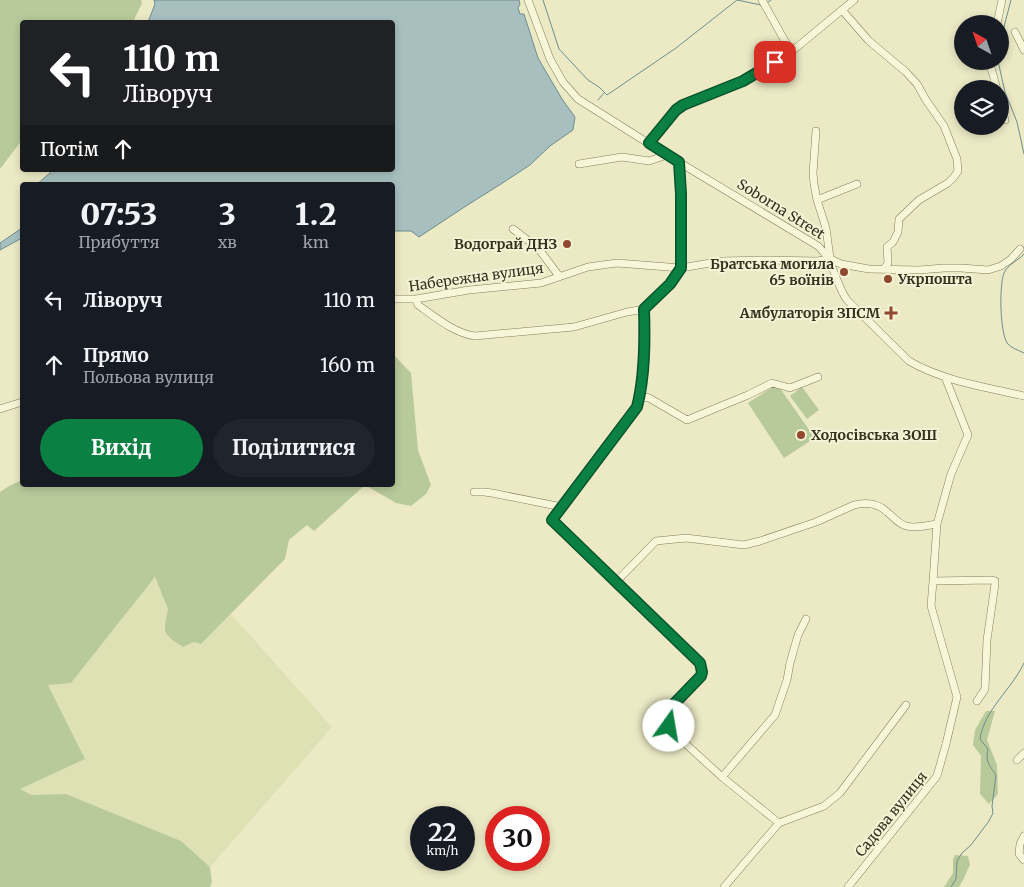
<!DOCTYPE html>
<html lang="uk">
<meta charset="utf-8">
<style>
body{margin:0;font-family:Merriweather,serif;background:#20242c;color:#f1f3f6;height:100vh;display:flex;flex-direction:column;font-size:19px;white-space:nowrap}
*{box-sizing:border-box;margin:0}
p{font-size:16px;color:#9ea1a6}
.icon{flex:none;width:28px;height:28px;fill:none;stroke:currentColor;stroke-width:2;stroke-linecap:round;stroke-linejoin:round}
.map{position:relative;flex:1;overflow:hidden}
.sheet{position:absolute;left:20px;top:182px;width:375px;height:305px;display:flex;flex-direction:column;background:#171b24;border-radius:5px;box-shadow:0 2px 8px #0003}
.sheet>*{flex:none}
.guide{position:absolute;left:20px;top:20px;width:375px;height:152px;border-radius:5px;box-shadow:0 2px 8px #0003;background:#202124;color:#fff;overflow:hidden}
.needle{width:32px;rotate:320deg}
.tools{position:absolute;left:954px;top:15px;display:grid;gap:10px}
.tools a{display:grid;place-items:center;width:55px;height:55px;border-radius:50%;background:#171b24;box-shadow:0 2px 8px #0003;font-size:25px}
.speed{position:absolute;left:410px;top:806px;display:flex;gap:10px;font-size:25px;font-weight:700;text-align:center}
.speed>*{display:grid;place-content:center;width:65px;height:65px;border-radius:50%;background:#171b24;box-shadow:0 2px 8px #0003;line-height:1}
.speed small{font-size:12px;font-weight:400}
.speed .limit{border:8px solid #d22;background:#fff;color:#111}
.pin{position:absolute;display:grid;place-items:center;width:42px;height:42px;color:#fff;margin:-21px;border-radius:10px;box-shadow:0 2px 8px #0006}
.me{position:absolute;width:55px;margin:-28px;rotate:13deg;stroke-linejoin:round;filter:drop-shadow(0 0 4px #0008)}
.turn{display:flex;align-items:center;gap:18px;height:105px;padding:0 20px;font-size:22px}
.turn .icon{width:65px;height:65px;stroke-width:2.5}
.turn b{display:block;font-size:35px;line-height:42px}
.then{display:flex;align-items:center;height:48px;padding:0 20px;background:#0003;gap:10px;font-size:19px}
.eta{display:flex;justify-content:space-evenly;align-items:center;height:85px;text-align:center}
.eta b{font-size:30px;font-weight:800;line-height:35px}
.primary-button{display:flex;gap:10px;margin-top:auto;padding:10px 20px}
.primary-button a{flex:1;height:58px;border-radius:30px;background:#0b8043;color:#fff;font-size:20px;font-weight:800;line-height:58px;text-align:center}
.primary-button a+a{background:#20242c;color:#f1f3f6}
ul{padding:0;list-style:none}
li{display:flex;align-items:center;gap:15px;height:65px;padding:0 20px}
li div{flex:1}
li b{display:block;font-size:19px}
li em{font-style:normal}
.map>svg:first-child{display:block}
</style>
<div class="map">
<svg width="1024" height="887" viewBox="0 0 1024 887">
<rect width="100%" height="100%" fill="#eceac5"/>
<path fill="#dde1b3" d="M155,577L168,609L165,624V631L171,639L194,642L201,644L231,614L332,727L210,867L181,841L66,794L32,795L20,789L85,759L48,685L71,683Z"/>
<path fill="#b8ca9a" d="M0,0H141L142,3L133,22H22V140L0,169Z
M393,354L411,373L418,450L431,485L426,494L411,506L396,503L365,485L314,531L307,525L289,540L285,559L201,644L194,642L183,647L171,639L165,632V624L168,609L155,577L71,683L48,685L85,759L20,789L32,795L66,794L181,841L210,867L212,882L210,887H0V492L9,486L22,480V485H392Z
M777,384L815,438L784,458L748,403Z
M802,387L819,410L807,419L790,396Z
M986,711H995L987,740L997,765L998,794L989,804L980,794L981,756L973,745L975,730Z
M955,855L968,856L970,865C966,872 964,880 959,887H944L953,873V859Z"/>
<path fill="#a7c0bf" stroke="#6e8d8e" d="M154,0H519L520,4L518,8L520,14H524L538,58L562,99L575,117L573,130L550,146L530,165L501,184L466,206L419,237L411,231H393L392,185H36L50,173L51,170H392V22H148L155,4Z
M22,228V238L0,250V243Z"/>
<g fill="none" stroke-linecap="round" stroke-linejoin="round">
<path stroke="#6e8d8e" stroke-width="1" d="M543,0L559,49L588,80L599,87L607,95L676,48L737,0L761,5
M768,2L771,0
M1000,42L1011,0
M998,61L1005,92L1017,122L1024,154
M598,100L604,93
M1024,254C1018,261 1008,264 1004,273C999,286 1000,331 1007,343C1011,348 1018,350 1024,353
M951,887L956,879L957,861L962,853L971,845L989,821L993,813L992,806L996,775C989,765 985,761 988,749L980,739C984,710 1012,689 1024,663"/>
<defs>
<path id="minor" d="M528,0L550,59L563,82L578,99L667,155L818,246C835,262 834,281 847,300L909,361C943,381 986,387 1024,396
M762,0L791,52
M842,10L869,41L906,72L917,84L926,100L944,126L957,159L958,171L954,177L948,183L919,200L899,219L898,232L893,242L887,247L888,263L884,269
M997,24L1002,0
M1015,32L1024,50
M989,61L997,89
M1000,101L1005,120
M816,131L813,173L814,184L817,200L826,228L830,258
M649,143L676,110L683,105L743,81L791,52L854,0
M679,162L681,194V268L670,284L645,309C645,341 645,376 637,407L552,520L615,583L656,541L686,538L744,545L760,541L816,522L854,505C867,502 878,503 887,512C894,517 897,523 906,526C915,529 928,525 937,524
M579,164L622,157L649,161L667,155
M817,200L857,184
M513,229L538,248L559,276
M392,299H416L469,290L541,283L588,267L617,263L681,268L722,261L768,260L817,261L830,259L841,264L869,269L919,270L944,268H961L988,270L1001,266L1011,259L1020,249
M416,299L418,305C435,317 454,333 475,336L574,327L627,312L645,309
M640,396L649,398L687,420L748,395L772,383L790,388L818,377
M0,409L22,402
M474,492H484L492,493L562,507
M933,581L991,580L995,581V584L987,640L985,689L977,701
M615,583L700,663C702,668 703,671 701,676L672,706L666,715L669,726L677,736L722,777L779,823
M1017,760L1024,753
M722,777L775,715L787,680L790,663L798,635L806,619
M1024,836L1020,844L1019,854L1024,860
M724,887L779,823L824,806L840,793L906,705
M848,887L937,776L946,744L957,697L931,606L933,581L937,524L951,474L968,435L945,377"/>
</defs>
<use href="#minor" stroke="#867d5c" stroke-width="8"/>
<use href="#minor" stroke="#f7f6d8" stroke-width="7"/>
</g>
<g fill="none" stroke-linecap="round" stroke-linejoin="round">
<defs>
<path id="route" d="M669,726L666,715L672,706L701,676L702,672L700,663L552,520L637,407C645,376 645,341 644,309L670,284L681,268V194L679,162L649,143L676,110L683,105L743,81L775,62"/>
</defs>
<use href="#route" stroke="#07532c" stroke-width="12"/>
<use href="#route" stroke="#0b8043" stroke-width="9"/>
</g>
<g fill="#92472f" stroke="#f4f3d5" stroke-width="2">
<circle cx="567" cy="244" r="5"/>
<circle cx="844" cy="272" r="5"/>
<circle cx="888" cy="279" r="5"/>
<path d="M888.5 305.5h5v5h5v5h-5v5h-5v-5h-5v-5h5z"/>
<circle cx="801" cy="435" r="5"/>
</g>
<g text-anchor="middle" dominant-baseline="central" stroke-width="4" stroke-linejoin="round" paint-order="stroke">
<g font-size="14" fill="#37311f" stroke="#f4f3d5">
<text transform="translate(781 209) rotate(32)">Soborna Street</text>
<text transform="translate(476 277) rotate(-8)">Набережна вулиця</text>
<text transform="translate(891 814) rotate(-51)">Садова вулиця</text>
</g>
<g font-size="14" font-weight="bold" fill="#37311f" stroke="#f4f3d5" text-anchor="end">
<text x="557" y="244">Водограй ДНЗ</text>
<text x="834" y="264">Братська могила<tspan x="834" dy="16">65 воїнів</tspan></text>
<text x="898" y="279" text-anchor="start">Укрпошта</text>
<text x="880" y="313">Амбулаторія ЗПСМ</text>
<text x="811" y="435" text-anchor="start">Ходосівська ЗОШ</text>
</g>
</g>
</svg>
<div class="tools">
<a><svg class="needle" viewBox="-14 -14 28 28"><path d="M0-13l5 13h-10z" fill="#e53935"/><path d="M0 13l5-13h-10z" fill="#9ea1a6"/></svg></a>
<a><svg class="icon" aria-label="layers" viewBox="0 0 24 24"><path d="M12 4l9 5-9 5-9-5zM3 14l9 5 9-5"/></svg></a>
</div>
<div class="speed"><div>22<small>km/h</small></div><div class="limit">30</div></div>
<div class="pin" style="left:775px;top:62px;background:#d93025"><svg class="icon" aria-label="arrive" viewBox="0 0 24 24"><path d="M6 21V4h12l-3 4 3 4H6"/></svg></div>
<svg class="me" style="left:669px;top:726px" viewBox="-20 -20 40 40"><circle r="19" fill="#fff"/><path d="M0-13L10 11 0 6-10 11z" fill="#0b8043"/></svg>
<div class="guide">
<div class="turn"><svg class="icon" aria-label="left" viewBox="0 0 24 24"><path d="M17 20v-9H6M10 6l-5 5 5 5"/></svg><div><b>110 m</b>Ліворуч</div></div>
<div class="then">Потім<svg class="icon" aria-label="ahead" viewBox="0 0 24 24"><path d="M12 20V5M6 11l6-6 6 6"/></svg></div>
</div>
<section class="sheet">
<div class="eta">
<div><b>07:53</b><p>Прибуття</p></div>
<div><b>3</b><p>хв</p></div>
<div><b>1.2</b><p>km</p></div>
</div>
<ul>
<li><svg class="icon" aria-label="left" viewBox="0 0 24 24"><path d="M17 20v-9H6M10 6l-5 5 5 5"/></svg><div><b>Ліворуч</b></div><em>110 m</em></li>
<li><svg class="icon" aria-label="ahead" viewBox="0 0 24 24"><path d="M12 20V5M6 11l6-6 6 6"/></svg><div><b>Прямо</b><p>Польова вулиця</p></div><em>160 m</em></li>
</ul>
<div class="primary-button"><a>Вихід</a><a>Поділитися</a></div>
</section>
</div>
